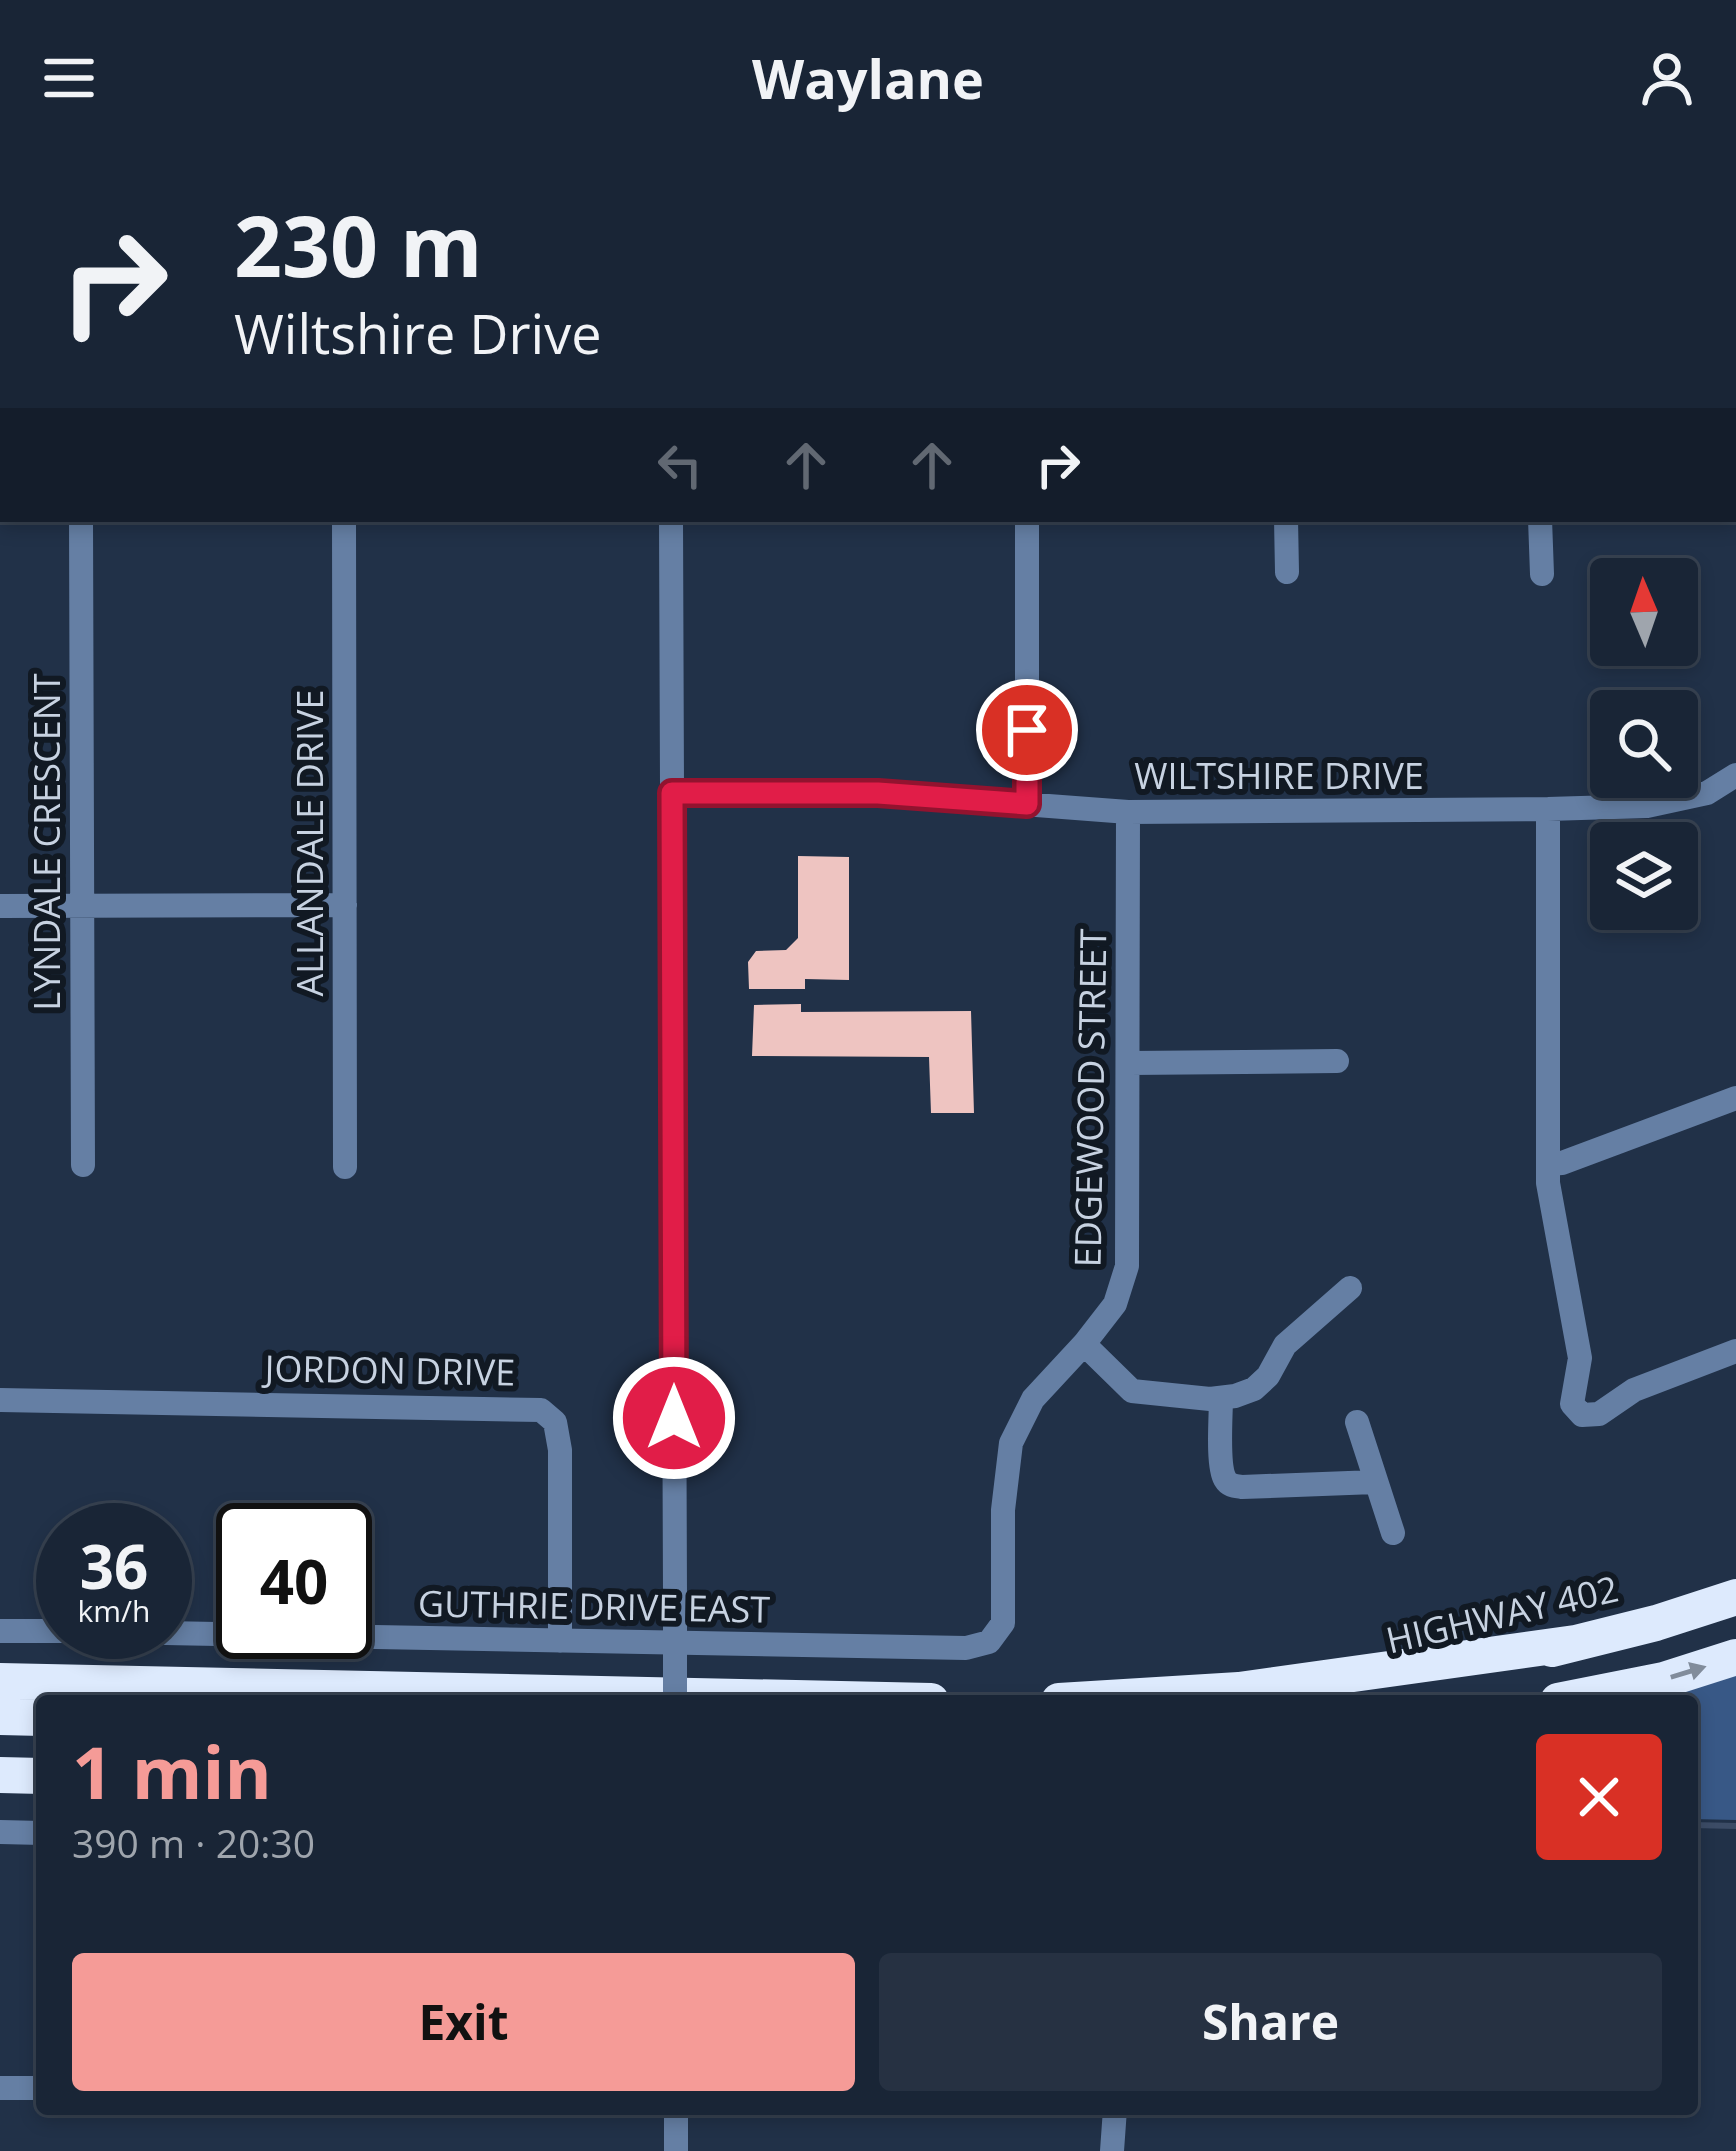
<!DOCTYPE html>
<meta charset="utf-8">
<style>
body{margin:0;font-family:"Open Sans",sans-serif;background:#263142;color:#f1f3f6;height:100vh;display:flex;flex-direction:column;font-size:45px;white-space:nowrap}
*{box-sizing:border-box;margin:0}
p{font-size:39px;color:#9fa5ad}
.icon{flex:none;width:66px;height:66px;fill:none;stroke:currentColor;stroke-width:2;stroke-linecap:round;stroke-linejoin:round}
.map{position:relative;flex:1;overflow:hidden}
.details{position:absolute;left:36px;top:1539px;width:1662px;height:420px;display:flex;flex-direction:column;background:#192536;border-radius:12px;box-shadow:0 6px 18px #0003,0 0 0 3px #374251}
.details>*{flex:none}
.guide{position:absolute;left:0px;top:0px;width:1737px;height:366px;box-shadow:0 6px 18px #0003,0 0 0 3px #374251;background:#192536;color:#f1f3f6;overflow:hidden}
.needle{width:78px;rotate:358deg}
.controls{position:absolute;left:1590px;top:402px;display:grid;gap:24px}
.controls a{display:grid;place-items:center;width:108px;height:108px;border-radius:12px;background:#192536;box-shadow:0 6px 18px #0003,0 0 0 3px #374251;font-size:60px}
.speed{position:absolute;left:36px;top:1347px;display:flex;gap:24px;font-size:60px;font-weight:700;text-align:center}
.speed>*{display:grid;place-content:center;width:156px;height:156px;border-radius:50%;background:#192536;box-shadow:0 6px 18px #0003,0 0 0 3px #374251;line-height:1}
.speed small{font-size:30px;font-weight:400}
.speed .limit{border:6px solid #111;border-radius:18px;background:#fff;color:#111}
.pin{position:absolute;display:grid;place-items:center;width:102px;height:102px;color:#fff;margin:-51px;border:6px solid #fff;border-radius:50%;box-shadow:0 3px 12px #0007}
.me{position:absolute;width:132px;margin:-66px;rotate:0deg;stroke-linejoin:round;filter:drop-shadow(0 0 9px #0008)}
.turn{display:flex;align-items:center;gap:42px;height:252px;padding:0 36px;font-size:54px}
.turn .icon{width:156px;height:156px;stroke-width:2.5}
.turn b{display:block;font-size:84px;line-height:102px}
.lanes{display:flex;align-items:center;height:114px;padding:0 36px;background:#0003;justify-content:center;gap:60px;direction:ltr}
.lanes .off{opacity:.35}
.round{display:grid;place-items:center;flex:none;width:126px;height:126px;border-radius:12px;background:#263142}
.overview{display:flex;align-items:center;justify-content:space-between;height:204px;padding:0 36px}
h1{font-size:72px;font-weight:700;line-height:90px;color:#f59b97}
.cta{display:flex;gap:24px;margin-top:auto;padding:24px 36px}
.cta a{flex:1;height:138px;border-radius:12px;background:#f59b97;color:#111;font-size:48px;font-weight:700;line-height:138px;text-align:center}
.cta a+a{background:#263142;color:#f1f3f6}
header{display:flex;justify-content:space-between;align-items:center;height:156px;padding:0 36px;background:#192536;font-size:54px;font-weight:700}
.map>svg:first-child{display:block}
</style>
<header><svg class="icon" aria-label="menu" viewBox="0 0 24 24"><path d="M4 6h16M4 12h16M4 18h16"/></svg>Waylane<svg class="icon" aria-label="person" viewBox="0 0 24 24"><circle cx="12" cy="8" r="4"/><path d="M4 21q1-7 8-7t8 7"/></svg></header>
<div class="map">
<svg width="1736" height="1995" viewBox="0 0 1736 1995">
<rect width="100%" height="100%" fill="#213148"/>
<path fill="#385886" d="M1736,1517V1664L1692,1663V1545H1624Z"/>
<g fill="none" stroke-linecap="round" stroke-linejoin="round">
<path stroke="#3c4c66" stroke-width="6" d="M1692,1669L1736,1670"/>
</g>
<path fill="#eec4c1" d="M798,700L849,701V824L805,823V833H749L748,806L756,795L786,794L798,782Z
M801,848V856L971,855L974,957H931L929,901L752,900L754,849Z"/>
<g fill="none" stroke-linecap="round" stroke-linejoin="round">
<path stroke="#657fa4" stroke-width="24" d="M670,0V3
M1109,0L1114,3
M1367,0V3
M1600,0V3
M1734,34H1736
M1734,268H1736
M0,269H3
M81,363L83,1009
M344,363L345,1011
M671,363L675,1439
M1027,363V648
M1286,363L1287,416
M1540,363L1542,418
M672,637H878L1128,656L1548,653L1647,650L1707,637L1736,619
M1548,653V1027L1580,1202L1572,1248L1582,1259L1599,1258L1634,1234L1736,1195
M0,750L345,749
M1130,907L1337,905
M1548,1008L1562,1007L1736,942
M1084,1188L1132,1235L1210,1243L1235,1240L1254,1233L1268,1220L1285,1189L1350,1132
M1221,1242C1221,1259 1217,1309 1225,1323C1229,1330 1235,1330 1242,1331L1375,1326
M0,1244L541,1254L555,1266L560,1294V1485
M1357,1266L1393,1377
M0,1475H63
M113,1476L966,1492L989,1486L1003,1467V1354L1011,1287L1033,1243L1084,1188L1115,1148L1127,1110L1128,656
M0,1676L42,1677
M0,1932H42
M676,1953V1995
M1112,1995L1115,1953"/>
<path stroke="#ddeafd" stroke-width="36" d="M1552,1493L1656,1467L1736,1441
M0,1525L931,1545
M1059,1545L1239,1534L1575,1487
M1558,1545L1664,1524L1736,1501
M0,1561L42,1562
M0,1619L42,1620"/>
<path stroke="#657fa4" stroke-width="24" d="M675,1439V1545"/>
</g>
<defs><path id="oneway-solid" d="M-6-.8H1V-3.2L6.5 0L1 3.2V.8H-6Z" transform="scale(3)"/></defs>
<use fill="#818c9b" href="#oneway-solid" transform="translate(1688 1516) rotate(-17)"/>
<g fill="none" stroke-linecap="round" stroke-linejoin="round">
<defs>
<path id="route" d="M674,1262L672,637H878L1027,648V574"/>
</defs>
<use href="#route" stroke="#92132f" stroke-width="30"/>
<use href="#route" stroke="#e11d48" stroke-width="21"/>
</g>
<g text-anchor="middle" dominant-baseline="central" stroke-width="12" stroke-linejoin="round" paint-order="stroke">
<g font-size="36" fill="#c7d2e1" stroke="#111923">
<text x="1279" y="619">WILTSHIRE DRIVE</text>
<text transform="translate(46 686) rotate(-90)">LYNDALE CRESCENT</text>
<text transform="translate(309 687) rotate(-90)">ALLANDALE DRIVE</text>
<text transform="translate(1090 942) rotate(-89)">EDGEWOOD STREET</text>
<text transform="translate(390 1214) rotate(1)">JORDON DRIVE</text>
<text transform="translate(594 1450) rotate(1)">GUTHRIE DRIVE EAST</text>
<text transform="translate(1502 1458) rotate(-13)">HIGHWAY 402</text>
</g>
</g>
</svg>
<div class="controls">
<a><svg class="needle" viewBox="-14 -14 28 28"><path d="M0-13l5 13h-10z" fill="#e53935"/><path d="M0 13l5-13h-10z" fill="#9fa5ad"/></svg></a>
<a><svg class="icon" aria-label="search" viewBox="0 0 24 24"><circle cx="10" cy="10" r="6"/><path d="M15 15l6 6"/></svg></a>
<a><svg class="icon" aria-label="layers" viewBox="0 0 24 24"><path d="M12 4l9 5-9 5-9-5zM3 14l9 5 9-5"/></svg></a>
</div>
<div class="speed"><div>36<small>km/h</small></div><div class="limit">40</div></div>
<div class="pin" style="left:1027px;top:574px;background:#d93025"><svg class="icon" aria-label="arrive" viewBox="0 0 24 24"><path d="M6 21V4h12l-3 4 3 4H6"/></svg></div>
<svg class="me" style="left:674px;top:1262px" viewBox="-20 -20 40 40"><circle r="17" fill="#e11d48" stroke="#fff" stroke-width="3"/><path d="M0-11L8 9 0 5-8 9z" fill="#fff"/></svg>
<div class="guide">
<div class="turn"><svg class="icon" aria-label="right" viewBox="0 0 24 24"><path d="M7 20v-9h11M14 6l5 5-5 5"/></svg><div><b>230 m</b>Wiltshire Drive</div></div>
<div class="lanes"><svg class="icon off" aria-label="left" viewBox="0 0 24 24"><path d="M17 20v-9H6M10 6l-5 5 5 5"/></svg><svg class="icon off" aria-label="ahead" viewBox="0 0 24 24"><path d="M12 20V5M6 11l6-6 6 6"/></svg><svg class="icon off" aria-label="ahead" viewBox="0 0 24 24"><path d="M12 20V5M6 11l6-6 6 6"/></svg><svg class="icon" aria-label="right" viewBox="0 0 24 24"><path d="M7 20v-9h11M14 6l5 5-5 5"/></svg></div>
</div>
<section class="details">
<div class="overview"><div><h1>1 min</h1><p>390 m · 20:30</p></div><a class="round" style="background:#d93025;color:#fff"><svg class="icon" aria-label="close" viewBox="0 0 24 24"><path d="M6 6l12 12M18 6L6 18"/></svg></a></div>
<div class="cta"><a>Exit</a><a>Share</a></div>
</section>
</div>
